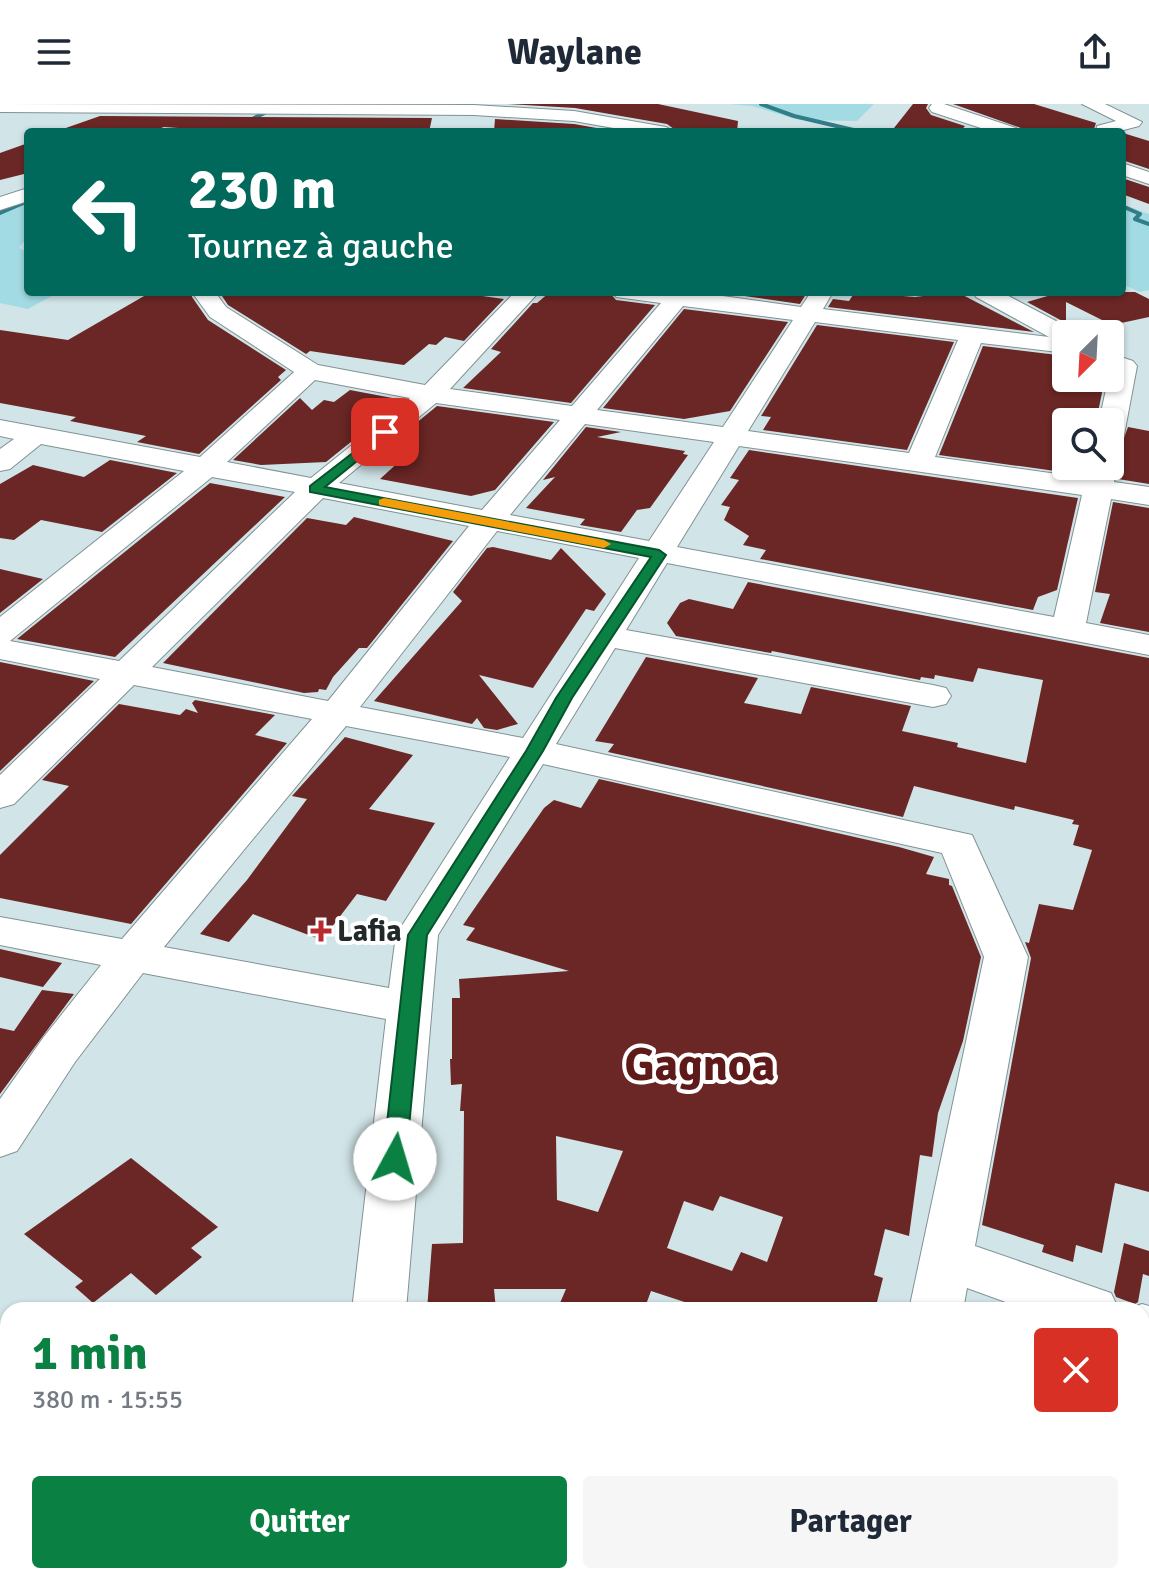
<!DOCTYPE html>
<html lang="fr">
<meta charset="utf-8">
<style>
body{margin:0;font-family:Signika,sans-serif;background:#f6f6f7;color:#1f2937;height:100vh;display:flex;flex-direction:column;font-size:30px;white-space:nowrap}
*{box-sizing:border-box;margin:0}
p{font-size:26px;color:#747a83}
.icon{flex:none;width:44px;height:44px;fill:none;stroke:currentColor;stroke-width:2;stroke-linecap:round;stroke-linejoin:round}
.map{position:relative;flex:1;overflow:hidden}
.details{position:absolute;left:0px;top:1198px;width:1150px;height:282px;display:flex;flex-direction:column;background:#fff;border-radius:24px 24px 0 0;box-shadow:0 2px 6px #0004}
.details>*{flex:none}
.guide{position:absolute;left:24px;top:24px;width:1102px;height:168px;border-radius:8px;box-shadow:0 2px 6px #0004;background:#00695c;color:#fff;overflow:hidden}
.needle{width:52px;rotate:204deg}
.controls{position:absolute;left:1052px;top:216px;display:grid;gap:16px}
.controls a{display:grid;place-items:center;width:72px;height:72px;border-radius:8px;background:#fff;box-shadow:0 2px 6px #0004;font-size:40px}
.pin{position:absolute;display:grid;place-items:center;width:68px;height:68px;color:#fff;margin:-34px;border-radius:16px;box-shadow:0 4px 12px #0006}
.me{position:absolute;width:88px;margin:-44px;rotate:6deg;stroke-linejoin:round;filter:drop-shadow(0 0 6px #0008)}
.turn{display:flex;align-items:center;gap:28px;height:168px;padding:0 32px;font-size:36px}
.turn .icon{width:104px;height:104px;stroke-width:2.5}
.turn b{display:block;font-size:56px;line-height:68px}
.round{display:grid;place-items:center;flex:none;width:84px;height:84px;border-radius:8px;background:#f6f6f7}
.overview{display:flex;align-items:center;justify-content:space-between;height:136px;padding:0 32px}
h1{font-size:48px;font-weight:700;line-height:60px;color:#0b8043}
.cta{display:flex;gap:16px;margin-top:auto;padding:16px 32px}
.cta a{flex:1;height:92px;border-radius:8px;background:#0b8043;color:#fff;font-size:32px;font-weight:700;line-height:92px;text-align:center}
.cta a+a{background:#f6f6f7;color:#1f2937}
header{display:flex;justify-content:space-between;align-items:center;height:104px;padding:0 32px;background:#fff;font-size:36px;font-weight:700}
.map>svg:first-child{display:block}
</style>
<header><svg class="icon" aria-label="menu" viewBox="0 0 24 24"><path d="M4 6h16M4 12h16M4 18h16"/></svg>Waylane<svg class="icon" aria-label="share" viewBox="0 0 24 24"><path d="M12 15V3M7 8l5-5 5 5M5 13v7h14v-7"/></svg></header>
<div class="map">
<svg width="1149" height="1479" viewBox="0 0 1149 1479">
<rect width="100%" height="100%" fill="#d1e4e7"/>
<path fill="#a3dbe5" d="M729,0H874L857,17L799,16L752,2Z
M28,97V132L19,144L28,148V188H59L28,205L0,199V106Z
M1122,100L1149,110V186L1140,188L1122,180Z"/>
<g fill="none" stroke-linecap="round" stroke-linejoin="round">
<path stroke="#317d88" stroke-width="4" d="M761,0L794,12L862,28
M248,17L283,0
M1122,102L1140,110L1135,115L1149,120
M0,109L28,97"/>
</g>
<path fill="#6a2725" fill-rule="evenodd" d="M507,0H658L738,17L737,28H678L667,20L575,4Z
M913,0H928L926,4L931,11L965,22L960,28L894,24Z
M953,0H1034L1096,19L1093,28H1032Z
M100,12L432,14L429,28H233L164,23L150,28H63V25Z
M495,15L574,20L619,28H494Z
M1123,29L1149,37V65L1122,56Z
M28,39V69L0,76V49Z
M1122,74L1149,83V100L1122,90Z
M151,188H192V193L208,216L286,266L278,273L281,276L199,350L137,338L146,332L70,317L76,313L0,299V226L68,236Z
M223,188H454L504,195L464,237L445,233L436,241L429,240L404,261L310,247L306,250L228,201L222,192Z
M550,188L610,189L616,196L655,201L571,299L463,284L501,248L491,245L533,199H537Z
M716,188H792L806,190L800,200Z
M855,188L915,193L957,188L1034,228L828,203L833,195L849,197Z
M1044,188H1135L1149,195V213L1112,221L1066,198V219L1027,198L1051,191Z
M684,205L788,218L730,307L684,315L603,304Z
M817,221L954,238L907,346L763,326L771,313L761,312Z
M983,242L1066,252V274H1105L1096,318H1066V362H1086L1084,371L939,351Z
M350,286L403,296L326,358L261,361L233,356L300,294L312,306L324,296L334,298Z
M437,302L554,318L495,386L471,392L380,375L402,355L371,356Z
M586,323L621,328L597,333L685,347L683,350L688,351L650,404L637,406L621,428L580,421L585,415L526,404L555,373L543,376Z
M1128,323L1149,327V380L1118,375L1120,363L1110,352V342L1122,339Z
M749,346L1078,394L1057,486L1038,493L1033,506L760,455L766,446L743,441L749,432L724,416L730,403L721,401L739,376L730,374Z
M110,356L177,369L102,428L41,416L14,436L0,434V380L33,361L84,373Z
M210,379L285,393L115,553L17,535Z
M1113,398L1149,404V528L1100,519L1110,490L1095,488Z
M354,413L453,437L367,544H359L333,573L326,586L319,585L318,588L304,589L163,559L307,414L346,421Z
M493,443L551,456L561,444L606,490L594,507L586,505L533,584L479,571L518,620L497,626L484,624L477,614L472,620L374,597L462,497L453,488L487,444Z
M0,465L43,475L0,509Z
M748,478L1149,554V1088L1115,1079L1102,1149L1076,1141L1073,1158L1042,1148L1044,1141L982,1121L1031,854L1025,838L1029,839L1039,800L1073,806L1092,746L1073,741L1079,721L1072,720L1074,716L1015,702L1014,706L914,682L903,713L608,648L614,640L595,637L646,553L758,574L744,599L801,610L811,583L911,602L902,627L958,639L957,643L1026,659L1043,576L978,564L973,578L935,571L934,575L921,573L920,576L772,547L771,549L676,532L667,519L680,499L689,495L733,505Z
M0,558L94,577L0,667Z
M195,596L275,611L255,631L287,639L131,820L0,794V751L69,682L42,676L119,600L180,611L186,605L198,609L192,599Z
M345,633L413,651L369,705L435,719L386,797L357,790L322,836L253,810L229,838L200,830L247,776L307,695L292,692Z
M599,675L899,743L934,753L926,770L949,775V781L952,782L981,853L963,937L938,1009L932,1053L920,1051L909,1132L885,1125L874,1171L883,1174L875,1206H709L651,1187L644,1206H557L566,1185H494L496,1206H427L432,1140L463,1139L464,1007H460L462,980L451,981L450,955H452V894H460L459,875L569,867L466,836L475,824L463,821L544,704L554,696L581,704ZM556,1032L623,1047L598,1108L557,1096ZM720,1092L783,1113L767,1158L741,1148L732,1167L667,1144L684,1097L713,1107Z
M0,845L62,859L43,883L0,873Z
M42,886L74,890L0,990V924L14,927Z
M131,1054L218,1123L191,1144L202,1153L156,1191L131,1169L93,1199L75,1183L83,1177L24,1130Z
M1124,1139L1149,1147V1172L1143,1170L1138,1198L1135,1200L1116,1193L1114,1188Z"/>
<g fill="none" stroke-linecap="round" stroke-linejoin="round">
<defs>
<path id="minor" d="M0,0L474,1L574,7L666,23L675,28H636L574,17L474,11L0,8Z
M932,0H944L1016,24L1019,28H993L932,8L929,4Z
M1082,0H1105L1142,18L1139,22L1116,28H1096L1097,22L1116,17Z
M1122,59L1149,68V80L1122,71Z
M28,84V97L0,106V93Z
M196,188H220L218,192L226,203L318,261L425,281L515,188H539L450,285L572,302L661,199L616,193L613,188H694L801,203L811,188H833L823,205L1049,233L976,193L973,188H1001L1075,227L1077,230H1066V249L981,239L935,353L1086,374L1089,362H1110V355L1117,362L1114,378L1149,383V401L1111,395L1086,519L1149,531V551L667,459L626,526L933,581L946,584L951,592L946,600L933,603L615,544L556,640L972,731L1028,853L975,1142L1111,1189L1119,1206H1028L967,1184L963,1206H909L984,853L942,749L543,660L438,831L406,1206H352L386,915L143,869L75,958L17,1047L0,1053V995L43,934L101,861L0,841V813L122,835L312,615L134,581L14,700L0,704V671L100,575L0,555V513L184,367L41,340L10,365L0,367V345L14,335L0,332V316L200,353L294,268L210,213L194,191ZM683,202L793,216L723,323L597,306ZM815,218L958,236L909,349L748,327ZM315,276L410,294L311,374L227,358ZM436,299L560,316L482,406L339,379ZM585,320L714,338L649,437L510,411ZM739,342L1082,391L1054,513L677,443ZM212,373L295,388L119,557L10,537ZM323,394L469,422L328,597L152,563ZM497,427L639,454L523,634L360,603ZM346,622L510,653L396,831L389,884L164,843Z
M1124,254L1133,257L1137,262L1124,331L1120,337L1110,339V318H1099L1111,262L1115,257Z
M1142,1200L1149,1202V1250L1142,1248V1206H1126Z
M0,1320L8,1322V1376L0,1374Z
M305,1472H371L369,1479H302Z
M372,1472H455L458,1479H374Z
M847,1472H909V1479H845Z"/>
</defs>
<use href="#minor" stroke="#819295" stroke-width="2"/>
<use href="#minor" fill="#fff" fill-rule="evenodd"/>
</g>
<path fill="#0b8043" stroke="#07532c" stroke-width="2" d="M385,324L391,328L389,331L325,383L659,446L666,451L572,594L543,647L427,831L406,1055L403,1061L395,1064L387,1061L383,1055L408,831L526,647L556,594L651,453L310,388V382Z"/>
<path fill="#f59e0b" d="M384,394L604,436L611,440L604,444L379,401V396Z"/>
<path fill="#b9292f" stroke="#fff" stroke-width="3" d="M317 815h8v8h8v8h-8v8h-8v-8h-8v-8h8z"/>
<g text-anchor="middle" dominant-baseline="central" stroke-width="8" stroke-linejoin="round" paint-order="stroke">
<g font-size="30" font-weight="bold" fill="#21282a" stroke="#fff" text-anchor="start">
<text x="337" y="827">Lafia</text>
</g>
<g font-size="46" font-weight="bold" fill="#5e1919" stroke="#fff">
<text x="700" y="961">Gagnoa</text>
</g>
</g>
</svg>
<div class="controls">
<a><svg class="needle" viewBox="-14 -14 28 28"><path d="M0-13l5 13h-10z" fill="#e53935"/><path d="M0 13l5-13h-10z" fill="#747a83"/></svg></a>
<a><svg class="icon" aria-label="search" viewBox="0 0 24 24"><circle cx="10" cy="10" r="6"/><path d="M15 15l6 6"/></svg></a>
</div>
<div class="pin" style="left:385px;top:328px;background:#d93025"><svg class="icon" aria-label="arrive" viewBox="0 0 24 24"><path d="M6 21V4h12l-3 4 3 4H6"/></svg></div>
<svg class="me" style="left:395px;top:1055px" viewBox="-20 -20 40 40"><circle r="19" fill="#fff"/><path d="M0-13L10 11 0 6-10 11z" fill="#0b8043"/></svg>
<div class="guide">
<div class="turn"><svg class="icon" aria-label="left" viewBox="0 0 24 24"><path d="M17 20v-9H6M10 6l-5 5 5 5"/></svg><div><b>230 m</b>Tournez à gauche</div></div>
</div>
<section class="details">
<div class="overview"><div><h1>1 min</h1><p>380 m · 15:55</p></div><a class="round" style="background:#d93025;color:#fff"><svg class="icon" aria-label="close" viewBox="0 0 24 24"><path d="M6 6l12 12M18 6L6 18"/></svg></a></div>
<div class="cta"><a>Quitter</a><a>Partager</a></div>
</section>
</div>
